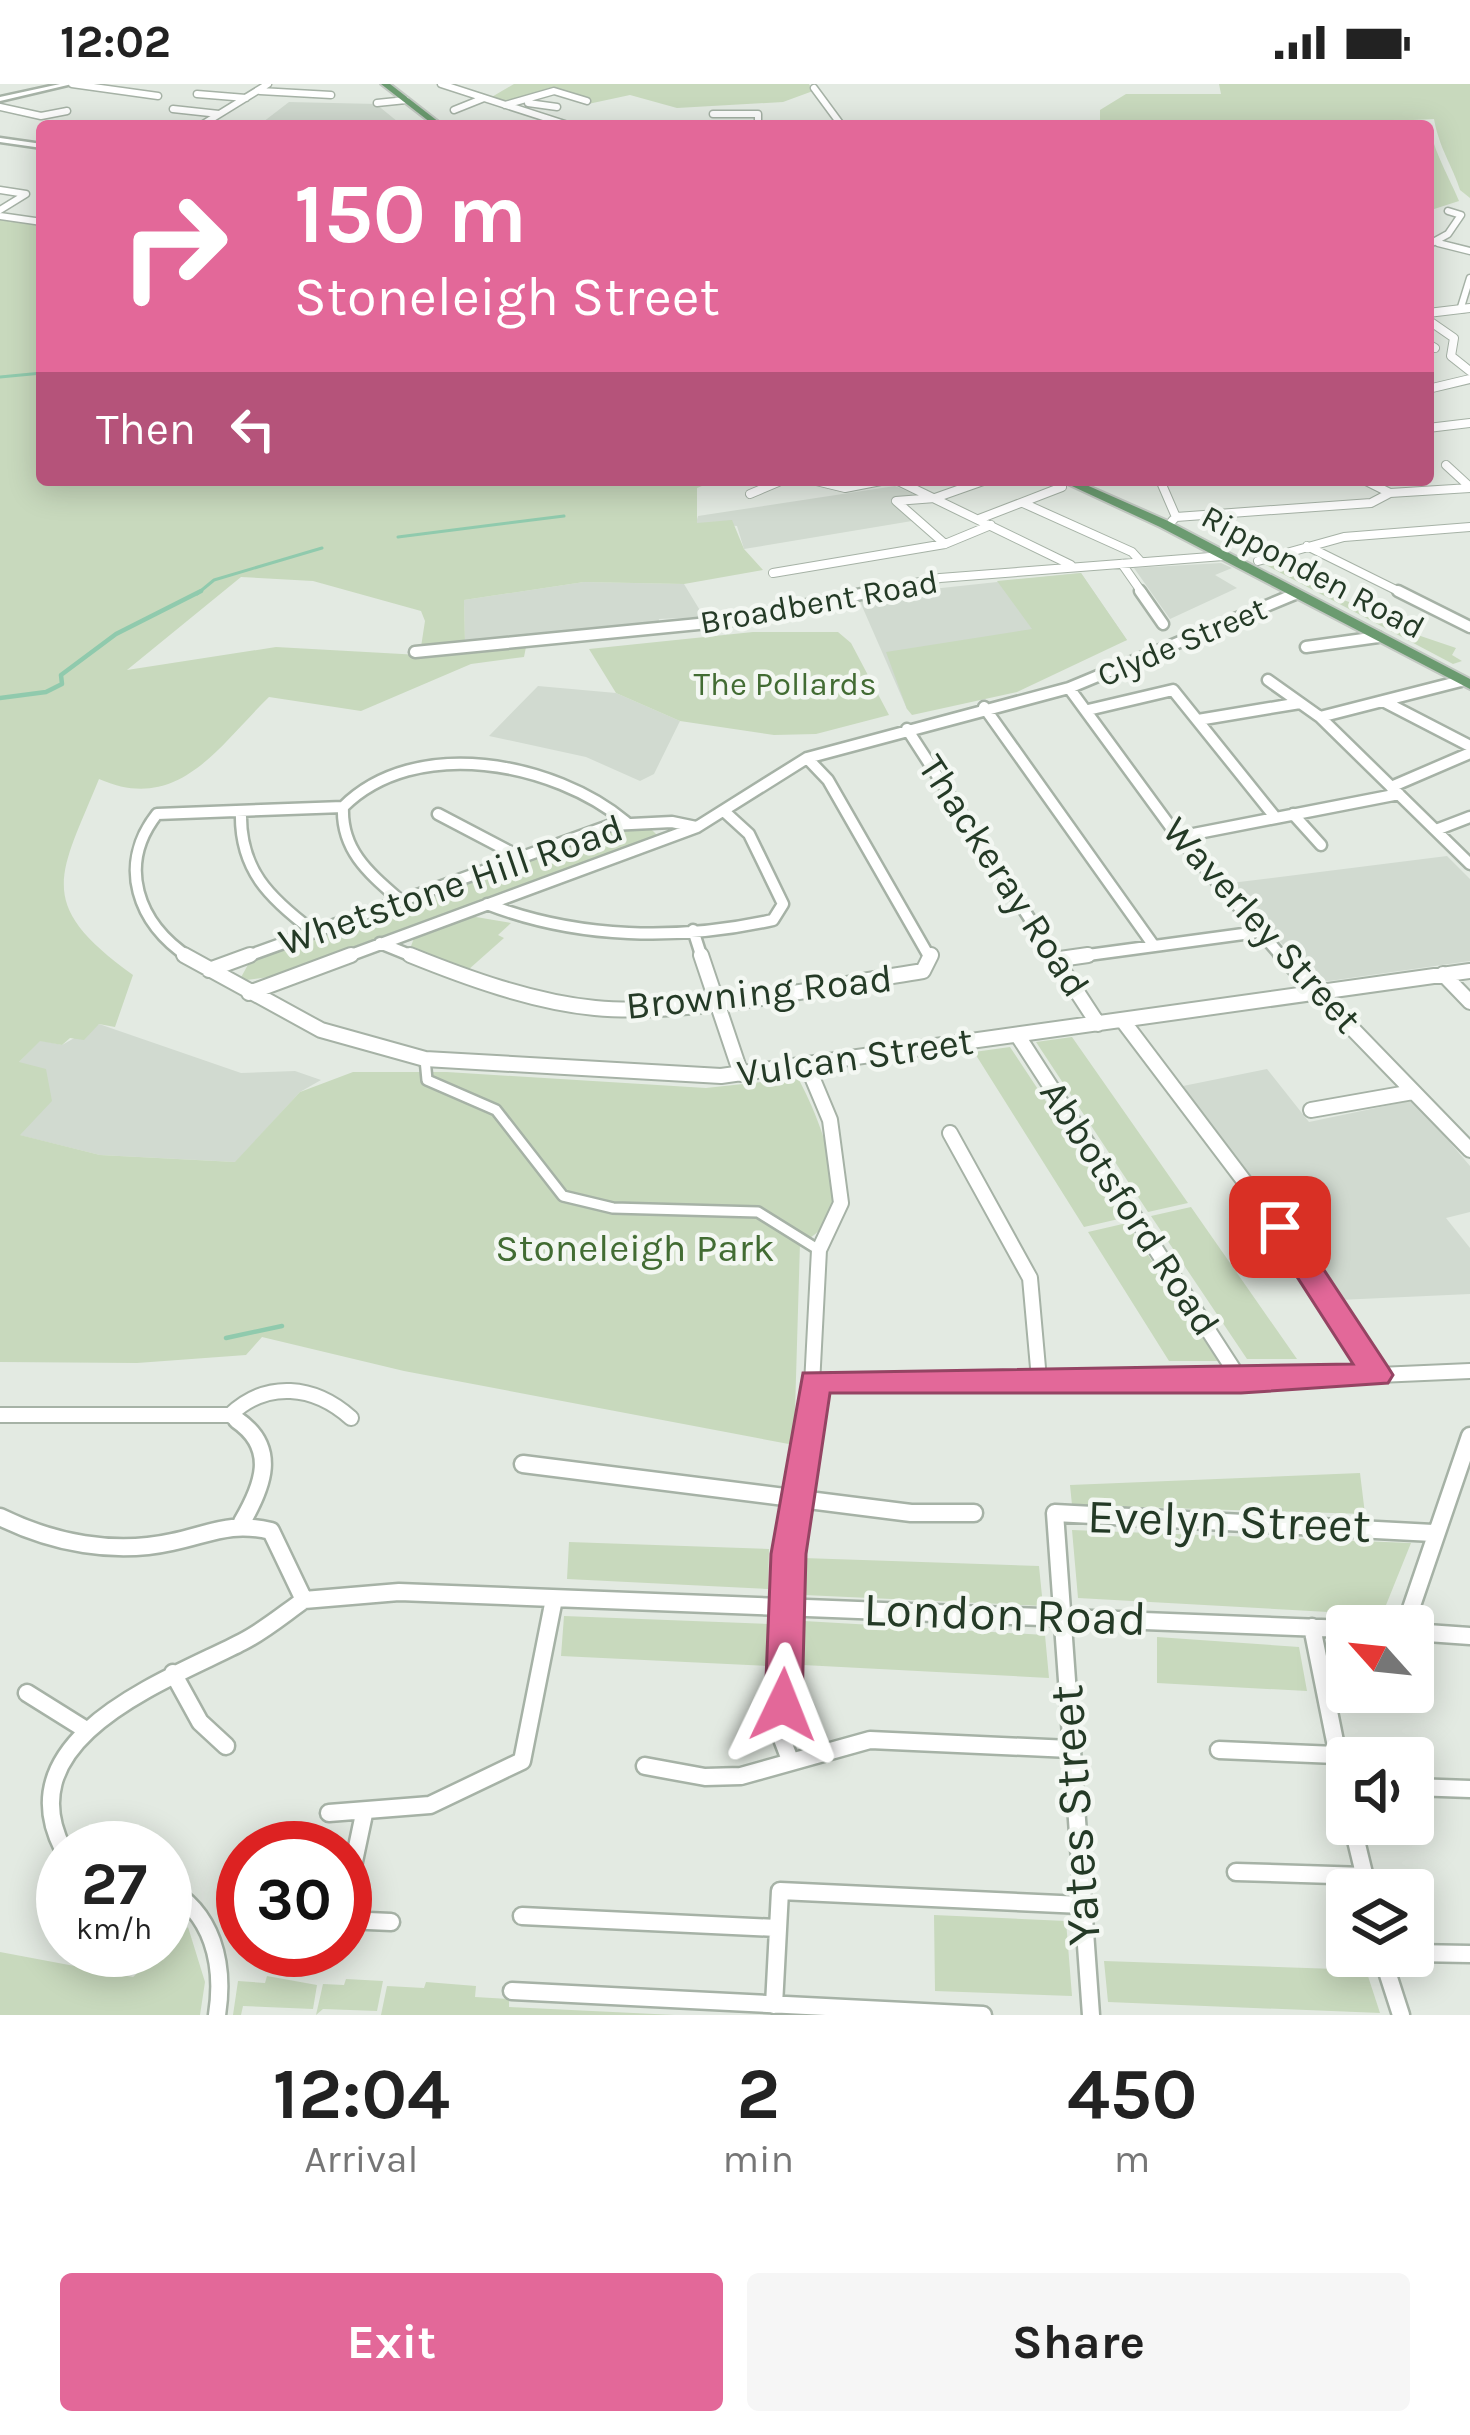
<!DOCTYPE html>
<style>
body{margin:0;font-family:Karla,sans-serif;background:#f6f6f6;color:#222;height:100vh;display:flex;flex-direction:column;font-size:45px;white-space:nowrap}
*{box-sizing:border-box;margin:0}
p{font-size:39px;color:#767676}
.icon{flex:none;width:66px;height:66px;fill:none;stroke:currentColor;stroke-width:2;stroke-linecap:round;stroke-linejoin:round}
.map{position:relative;height:1931px;overflow:hidden}
.sheet{display:flex;flex-direction:column;background:#fff;flex:1}
.sheet>*{flex:none}
.top-card{position:absolute;left:36px;top:36px;width:1398px;height:366px;border-radius:12px;box-shadow:0 6px 30px #0003;background:#e36899;color:#fff;overflow:hidden}
.needle{width:78px;rotate:297deg}
.controls{position:absolute;left:1326px;top:1521px;display:grid;gap:24px}
.controls a{display:grid;place-items:center;width:108px;height:108px;border-radius:12px;background:#fff;box-shadow:0 6px 30px #0003;font-size:60px}
.speed{position:absolute;left:36px;top:1737px;display:flex;gap:24px;font-size:60px;font-weight:700;text-align:center}
.speed>*{display:grid;place-content:center;width:156px;height:156px;border-radius:50%;background:#fff;box-shadow:0 6px 30px #0003;line-height:1}
.speed small{font-size:30px;font-weight:400}
.speed .limit{border:18px solid #d22;background:#fff;color:#111}
.pin{position:absolute;display:grid;place-items:center;width:102px;height:102px;color:#fff;margin:-51px;border-radius:24px;box-shadow:0 6px 18px #0006}
.me{position:absolute;width:132px;margin:-66px;rotate:2deg;stroke-linejoin:round;filter:drop-shadow(0 0 9px #0008)}
.turn{display:flex;align-items:center;gap:42px;height:252px;padding:0 60px;font-size:54px}
.turn .icon{width:156px;height:156px;stroke-width:2.5}
.turn b{display:block;font-size:84px;line-height:102px}
.then{display:flex;align-items:center;height:114px;padding:0 60px;background:#0003;gap:24px;font-size:45px}
.eta{display:flex;justify-content:space-evenly;align-items:center;height:204px;text-align:center}
.eta b{font-size:72px;font-weight:700;line-height:84px}
.primary-button{display:flex;gap:24px;margin-top:auto;padding:24px 60px}
.primary-button a{flex:1;height:138px;border-radius:12px;background:#e36899;color:#fff;font-size:48px;font-weight:700;line-height:138px;text-align:center}
.primary-button a+a{background:#f6f6f6;color:#222}
.status{display:flex;justify-content:space-between;align-items:center;height:84px;padding:0 60px;background:#fff;direction:ltr}
.status svg{height:33px;fill:currentColor}
.map>svg:first-child{display:block}
</style>
<div class="status"><b>12:02</b><svg viewBox="0 0 49 12"><path d="M0 12V9h3v3zM5 12V6h3v6zM10 12V3h3v9zM15 12V0h3v12zM26 1h20v11H26zM47 4h2v5h-2z"/></svg></div>
<div class="map">
<svg width="1470" height="1931" viewBox="0 0 1470 1931">
<rect width="100%" height="100%" fill="#e3eae2"/>
<path fill="#d1dad0" d="M289,18L376,20L403,42L263,38Z
M895,402L916,411L893,416L912,437L744,465L737,442L696,439L698,432Z
M1221,479L1232,484L1215,491L1237,504L1170,535L1134,484Z
M1081,489L1127,556L907,625L858,513Z
M584,498L684,500L704,533L659,535L658,544L465,559L464,516Z
M538,602L616,609L680,637L654,690L640,697L586,673L489,652Z
M1447,772L1470,795V877L1315,899L1231,799Z
M99,940L241,989L295,987L321,996L300,1008L236,1078L100,1071L19,1051L18,979L40,956L62,961Z
M1267,985L1309,1038L1414,1016L1470,1082V1128L1446,1134L1470,1164V1210L1339,1216L1183,1002Z"/>
<path fill="#c8d9bd" d="M514,0H809L813,7L783,18L677,24L630,11L588,20L555,10L511,20L490,14Z
M1219,0H1470V114L1460,106C1453,83 1439,64 1434,35L1414,36L1430,42C1431,62 1451,97 1459,117L1428,127V42H1100V26L1126,10H1221Z
M0,134L42,139V396H717L697,404V439L732,436L744,465L763,486L684,500L584,498L464,516L465,559L421,563L425,537L421,527L313,497L241,493L127,586L276,563L420,571L527,558L524,573L471,580L361,627L269,613C218,663 178,730 99,695C59,793 34,820 133,891L115,943L99,940L84,956L70,954L62,961L40,957L19,978L46,985L52,1017L20,1051L100,1071L235,1078L300,1008L353,988H447L706,1004L798,994C820,1035 863,1135 800,1159L794,1361L404,1287L262,1253L246,1271L137,1279L0,1278Z
M1284,476L1280,484L1338,505L1334,513L1395,533L1391,542L1456,564L1452,571L1462,577L1453,580L1264,480Z
M1081,489L1127,556L1017,608L912,631L907,625L886,568L1032,545L997,497Z
M753,548H838L851,559L889,631L816,650L774,651L680,637L616,609L589,565Z
M649,743L658,752L270,893L239,897L250,877L611,745Z
M470,832L511,839L498,851L504,854L468,886L410,865L414,854Z
M1072,953L1188,1119L1148,1128L1036,958Z
M1010,963L1123,1134L1084,1143L974,968Z
M1191,1123L1297,1275H1247L1151,1132Z
M1127,1139L1218,1277H1169L1088,1148Z
M1360,1389L1365,1430L1072,1421L1070,1401Z
M1072,1446L1411,1459L1382,1531L1078,1514Z
M569,1458L769,1465L768,1505L567,1495Z
M803,1474L1039,1482L1043,1522L804,1511Z
M564,1532L770,1540L769,1582L561,1572Z
M804,1537L1045,1551L1049,1594L803,1581Z
M1157,1553L1299,1563L1307,1607L1157,1599Z
M934,1831L1066,1837L1072,1912L935,1907Z
M188,1843L205,1898L200,1931H0V1868L133,1893Z
M1104,1877L1366,1886L1380,1929L1108,1918Z
M267,1892L317,1901L313,1925L243,1922L241,1931H233L238,1897L265,1899Z
M346,1895L383,1897L377,1927L323,1925L316,1931L323,1900L344,1901Z
M426,1898L476,1902L475,1913L509,1915V1923L675,1931H381L387,1902L424,1904Z"/>
<g fill="none" stroke-linecap="round" stroke-linejoin="round">
<path stroke="#90caad" stroke-width="3" d="M0,293L42,289
M398,453L564,432
M197,510L214,496L322,464"/>
<path stroke="#90caad" stroke-width="4.5" d="M0,614L46,608L62,600L61,591L116,550L201,507
M226,1254L282,1242"/>
<defs>
<path id="pedestrian" d="M425,975L427,996L496,1026L563,1112L613,1124L758,1128L819,1166"/>
<path id="minor-far4" d="M72,0L158,12
M441,0L571,42
M814,4L842,42
M260,7L331,11
M197,10L246,14
M377,19L406,16
M528,19L557,23
M505,21L554,7L587,17
M0,23L41,32L67,27
M173,25L219,30
M454,26L484,14
M713,30H758V42
M147,42H152
M200,42L268,0
M0,106L26,110L0,126
M0,132L42,138
M1438,159L1470,167
M1428,161L1448,150L1461,131L1448,127
M1461,223L1470,194
M1463,225L1470,224"/>
<path id="minor-far3" d="M1428,229L1470,224
M1428,236L1454,254L1451,272L1470,287
M1428,260L1435,264
M1428,305L1470,295
M1428,344L1470,339
M1446,381L1470,403
M812,396L845,404L886,396
M896,396L1071,481
M1160,396L1176,433L1172,437
M1364,396L1390,409
M750,410L783,396
M1023,419L1132,468L1141,478
M1176,433L1371,419L1390,409L1470,404
M979,435L1062,403
M945,460L896,417L935,414L986,396
M1307,462L1404,510
M1258,477L1344,453L1470,443
M1122,480L1143,510
M773,489L945,460L991,441
M861,510L940,494L1223,472"/>
<path id="minor-far2" d="M1140,507L1163,540
M1398,507L1470,543
M1306,563L1378,553
M415,568L729,537L876,507
M1268,596L1320,633L1470,780
M1069,604L1178,753L1283,874
M1383,617L1470,662
M984,623L1154,862
M1088,626L1173,606L1275,733
M1320,633L1461,597
M1198,636L1300,619
M907,645L1055,874
M807,674L828,696L930,874
M1391,703L1470,669
M241,727C239,785 269,814 313,847
M438,730L520,773
M1293,730L1321,761
M1436,746L1470,733
M1178,753L1399,710
M401,817C370,790 341,767 343,723C415,651 554,678 626,738
M487,820C577,855 679,857 773,836L783,820L749,750L726,729
M693,846L702,874
M380,859L417,874
M190,874C137,839 117,781 157,730L343,723
M242,874L611,741L672,738L696,743
M343,874L697,743L807,674L1069,604L1295,510
M1066,874L1258,848"/>
<path id="minor-far1" d="M184,871L321,946L425,975L721,992L1470,887
M410,871C467,894 533,918 595,924C691,933 826,902 923,887L931,871
M701,871L741,990
M1053,871L1098,940
M1281,871L1470,1066
M1060,875L1088,871
M209,886L250,871
M1443,890L1470,918
M249,909L351,871
M1123,937L1325,1204L1377,1291
M1018,952L1241,1297
M807,981L830,1036L841,1119L819,1166L810,1339
M1311,1026L1413,1008
M950,1049L1030,1194L1039,1295
M814,1297H1241L1470,1287
M0,1331H230L242,1339
M230,1331C267,1296 314,1301 351,1334"/>
<path id="minor" d="M237,1336C278,1364 263,1402 242,1438
M523,1380L911,1429H974
M0,1433C53,1459 114,1471 172,1458C210,1450 231,1437 271,1447L304,1516
M304,1516L399,1508L1347,1545
M1405,1542L1470,1352
M1312,1543L1347,1717
M1413,1548L1470,1552
M173,1589L200,1638L226,1662
M27,1609L83,1644
M1219,1666L1336,1671
M790,1676L782,1655L788,1470L810,1336
M645,1682L705,1693L741,1692L870,1656L1070,1665
M1413,1703L1470,1705
M329,1729L430,1721L522,1677L554,1515
M1352,1740L1368,1806
M63,1765C5,1652 171,1595 242,1558C264,1547 284,1530 304,1516
M1236,1788L1365,1792
M165,1803C213,1828 225,1880 217,1931
M345,1820L364,1730
M522,1832L777,1844
M345,1836L391,1838
M1413,1869L1470,1870
M1382,1872L1401,1931
M512,1907L983,1931
M774,1921L780,1807L1082,1821
M1091,1931L1055,1429L1433,1449"/>
<path id="tertiary" d="M60,0H72L0,17V13Z
M0,54L42,60V64L0,58Z"/>
<path id="primary" d="M381,0H390L444,42H435Z
M1059,396H1075L1168,437L1470,595V605L1160,443Z"/>
</defs>
<use href="#pedestrian" stroke="#a6b2a6" stroke-width="14"/>
<use href="#minor-far4" stroke="#a6b2a6" stroke-width="9"/>
<use href="#minor-far3" stroke="#a6b2a6" stroke-width="10"/>
<use href="#minor-far2" stroke="#a6b2a6" stroke-width="15"/>
<use href="#minor-far1" stroke="#a6b2a6" stroke-width="18"/>
<use href="#minor" stroke="#a6b2a6" stroke-width="21"/>
<use href="#tertiary" stroke="#a6b2a6" stroke-width="5"/>
<use href="#primary" stroke="#c2c8c2" stroke-width="4"/>
<use href="#pedestrian" stroke="#fff" stroke-width="9"/>
<use href="#minor-far4" stroke="#fff" stroke-width="6"/>
<use href="#minor-far3" stroke="#fff" stroke-width="8"/>
<use href="#minor-far2" stroke="#fff" stroke-width="10"/>
<use href="#minor-far1" stroke="#fff" stroke-width="14"/>
<use href="#minor" stroke="#fff" stroke-width="16"/>
<use href="#tertiary" fill="#fff" fill-rule="evenodd"/>
<use href="#primary" fill="#6b9b70" fill-rule="evenodd"/>
</g>
<path fill="#e36899" stroke="#944463" stroke-width="3" d="M1280,1133L1291,1136L1388,1283L1393,1291L1388,1299L1241,1309H830L806,1470L802,1621L797,1632L783,1637L770,1632L765,1621L771,1470L803,1289L1353,1280L1265,1143Z"/>
<g text-anchor="middle" dominant-baseline="central" stroke-width="9" stroke-linejoin="round" paint-order="stroke">
<g font-size="33" fill="#243a26" stroke="#f3f7f2">
<text transform="translate(1313 488) rotate(28)">Ripponden Road</text>
<text transform="translate(819 518) rotate(-10)">Broadbent Road</text>
<text transform="translate(1182 558) rotate(-23)">Clyde Street</text>
</g>
<g font-size="33" fill="#426c33" stroke="#f3f7f2">
<text x="785" y="600">The Pollards</text>
</g>
<g font-size="39" fill="#243a26" stroke="#f3f7f2">
<text transform="translate(1004 792) rotate(57)">Thackeray Road</text>
<text transform="translate(451 801) rotate(-19)">Whetstone Hill Road</text>
<text transform="translate(1262 841) rotate(48)">Waverley Street</text>
<text transform="translate(759 908) rotate(-6)">Browning Road</text>
<text transform="translate(855 973) rotate(-8)">Vulcan Street</text>
<text transform="translate(1130 1124) rotate(57)">Abbotsford Road</text>
</g>
<g font-size="39" fill="#426c33" stroke="#f3f7f2">
<text x="635" y="1164">Stoneleigh Park</text>
</g>
<g font-size="48" fill="#243a26" stroke="#f3f7f2">
<text transform="translate(1229 1437) rotate(2)">Evelyn Street</text>
<text transform="translate(1005 1530) rotate(2)">London Road</text>
<text transform="translate(1075 1731) rotate(-94)">Yates Street</text>
</g>
</g>
</svg>
<div class="controls">
<a><svg class="needle" viewBox="-14 -14 28 28"><path d="M0-13l5 13h-10z" fill="#e53935"/><path d="M0 13l5-13h-10z" fill="#767676"/></svg></a>
<a><svg class="icon" aria-label="sound" viewBox="0 0 24 24"><path d="M4 9h4l5-4v14l-5-4H4zM17 9q2 3 0 6"/></svg></a>
<a><svg class="icon" aria-label="layers" viewBox="0 0 24 24"><path d="M12 4l9 5-9 5-9-5zM3 14l9 5 9-5"/></svg></a>
</div>
<div class="speed"><div>27<small>km/h</small></div><div class="limit">30</div></div>
<div class="pin" style="left:1280px;top:1143px;background:#d93025"><svg class="icon" aria-label="arrive" viewBox="0 0 24 24"><path d="M6 21V4h12l-3 4 3 4H6"/></svg></div>
<svg class="me" style="left:783px;top:1621px" viewBox="-20 -20 40 40"><path d="M0-17L14 15 0 8-14 15z" fill="#e36899" stroke="#fff" stroke-width="4"/></svg>
<div class="top-card">
<div class="turn"><svg class="icon" aria-label="right" viewBox="0 0 24 24"><path d="M7 20v-9h11M14 6l5 5-5 5"/></svg><div><b>150 m</b>Stoneleigh Street</div></div>
<div class="then">Then<svg class="icon" aria-label="left" viewBox="0 0 24 24"><path d="M17 20v-9H6M10 6l-5 5 5 5"/></svg></div>
</div>
</div>
<section class="sheet">
<div class="eta">
<div><b>12:04</b><p>Arrival</p></div>
<div><b>2</b><p>min</p></div>
<div><b>450</b><p>m</p></div>
</div>
<div class="primary-button"><a>Exit</a><a>Share</a></div>
</section>
